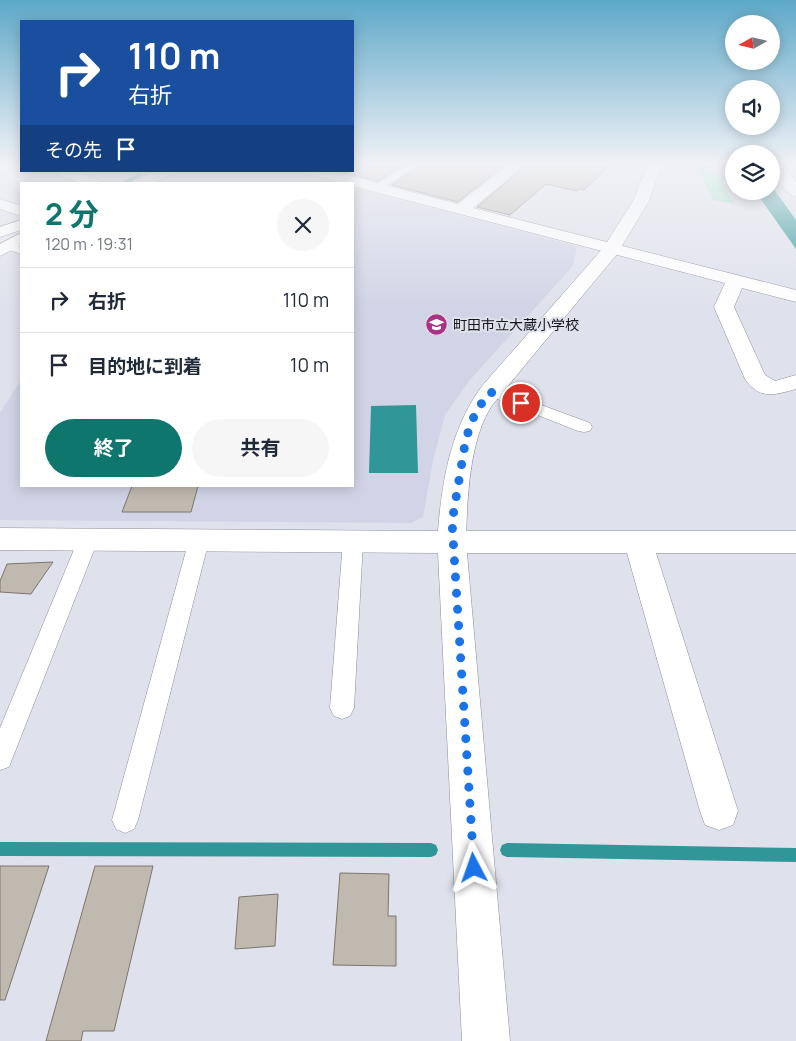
<!DOCTYPE html>
<html lang="ja">
<meta charset="utf-8">
<style>
body{margin:0;font-family:Manrope,"Noto Sans JP",sans-serif;background:#f6f6f7;color:#1f2937;height:100vh;display:flex;flex-direction:column;font-size:19px;white-space:nowrap}
*{box-sizing:border-box;margin:0}
p{font-size:16px;color:#747a83}
.icon{flex:none;width:28px;height:28px;fill:none;stroke:currentColor;stroke-width:2;stroke-linecap:round;stroke-linejoin:round}
.map{position:relative;flex:1;overflow:hidden}
.sheet{position:absolute;left:20px;top:182px;width:334px;height:305px;display:flex;flex-direction:column;background:#fff;border-radius:0px;box-shadow:0 2px 12px #0003}
.sheet>*{flex:none}
.banner{position:absolute;left:20px;top:20px;width:334px;height:152px;border-radius:0px;box-shadow:0 2px 12px #0003;background:#1a4fa0;color:#fff;overflow:hidden}
.needle{width:32px;rotate:262deg}
.buttons{position:absolute;left:725px;top:15px;display:grid;gap:10px}
.buttons a{display:grid;place-items:center;width:55px;height:55px;border-radius:50%;background:#fff;box-shadow:0 2px 12px #0003;font-size:25px}
.pin{position:absolute;display:grid;place-items:center;width:42px;height:42px;color:#fff;margin:-21px;border:2px solid #fff;border-radius:50%;box-shadow:0 1px 5px #0007}
.me{position:absolute;width:55px;margin:-28px;rotate:356deg;stroke-linejoin:round;filter:drop-shadow(0 0 4px #0008)}
.turn{display:flex;align-items:center;gap:18px;height:105px;padding:0 25px;font-size:22px}
.turn .icon{width:65px;height:65px;stroke-width:2.5}
.turn b{display:block;font-size:35px;line-height:42px}
.then{display:flex;align-items:center;height:48px;padding:0 25px;background:#0003;gap:10px;font-size:19px}
.round{display:grid;place-items:center;flex:none;width:52px;height:52px;border-radius:26px;background:#f6f6f7}
.summary{display:flex;align-items:center;justify-content:space-between;height:85px;padding:0 25px}
h1{font-size:30px;font-weight:700;line-height:38px;color:#0f766e}
.cta{display:flex;gap:10px;margin-top:auto;padding:10px 25px}
.cta a{flex:1;height:58px;border-radius:30px;background:#0f766e;color:#fff;font-size:20px;font-weight:700;line-height:58px;text-align:center}
.cta a+a{background:#f6f6f7;color:#1f2937}
ul{padding:0;list-style:none}
li{display:flex;align-items:center;gap:15px;height:65px;padding:0 25px;border-top:1px solid #e0e1e3}
li div{flex:1}
li b{display:block;font-size:19px}
li em{font-style:normal}
.map>svg:first-child{display:block}
</style>
<div class="map">
<svg width="796" height="1041" viewBox="0 0 796 1041">
<rect width="100%" height="100%" fill="#dfe1ec"/>
<path fill="#d1d4e6" d="M353,188L573,245L577,248L572,267L469,381L445,415L433,461L423,517L411,523L0,520V413L21,380V486H352Z"/>
<path fill="#8fe7bf" d="M695,163H710L734,204L713,200Z"/>
<path fill="#309697" d="M771,185L796,220V249L755,191H771Z
M416,405L418,473H369L371,406Z"/>
<g fill="none" stroke-linecap="round" stroke-linejoin="round">
<path fill="#309697" fill-rule="evenodd" d="M138,174L143,175L126,184L120,183Z
M0,842L431,843L436,845L438,850L436,855L431,857L0,856Z
M507,843L796,848V862L507,857L502,855L500,850L502,845Z"/>
</g>
<path fill="#c0b9b0" stroke="#7b756c" d="M352,163H406L377,181L339,171H352Z
M423,163H507L458,202L392,185Z
M529,163H612L584,190L579,189L577,191L546,184L510,215L477,207Z
M132,486H198L191,512H122Z
M53,562L31,594L0,592V581L7,564Z
M0,866H49L5,1000H0Z
M95,866H153L114,1031H83L81,1041H46Z
M340,873L389,874L388,916H396V966L333,965Z
M278,894L275,946L235,949L239,897Z"/>
<g fill="none" stroke-linecap="round" stroke-linejoin="round">
<defs>
<path id="service" d="M410,163H421L381,190H373V186Z
M8,243L21,247V254L4,248L2,246L4,244Z
M490,386L590,423L592,427L590,431L584,432L578,431L485,394L482,391L485,388Z
M88,533L95,535L98,540L9,767L0,770V728L78,540L81,535Z
M199,533L206,535L209,540L138,820L134,829L125,833L116,829L112,820L189,540L192,535Z
M353,534L360,536L363,541L354,708L350,716L342,719L334,716L330,708L343,541L346,536Z"/>
<path id="minor" d="M0,163H17L15,166L0,171Z
M511,163H527L473,208L796,290V302L742,288L734,307L765,375L775,381L796,375V389C775,395 759,400 745,379L714,307L725,283L352,186V184H345L308,174L306,171H331L458,204Z
M771,163H782L796,182V197C786,194 771,173 771,163Z
M56,171H76L101,181L103,184H82L58,174Z
M0,199L21,206V216L0,209Z
M21,220V230L0,237V227Z
M452,531H796V553H656L738,811L733,825L719,830L705,825L700,811L627,553H452L442,550L438,542L442,534Z"/>
<path id="tertiary" d="M648,163H662L649,201L617,254L493,404C469,438 467,501 466,542L510,1041H462L438,553L0,550V528L438,531C442,480 451,428 482,386L604,247L633,201Z"/>
<path id="primary" d="M155,171H174L172,174L151,184H131L133,181Z
M21,233V245L0,256V244Z"/>
</defs>
<use href="#service" stroke="#8d8e98" stroke-width="1"/>
<use href="#minor" stroke="#8d8e98" stroke-width="1"/>
<use href="#tertiary" stroke="#8d8e98" stroke-width="1"/>
<use href="#primary" stroke="#8d8e98" stroke-width="1"/>
<use href="#service" fill="#fff" fill-rule="evenodd"/>
<use href="#minor" fill="#fff" fill-rule="evenodd"/>
<use href="#tertiary" fill="#fff" fill-rule="evenodd"/>
<use href="#primary" fill="#fff" fill-rule="evenodd"/>
</g>
<linearGradient id="sky" x2="0" y2="1"><stop stop-color="#5ea8c8"/><stop offset="0.53" stop-color="#f1f2f6"/><stop offset="1" stop-color="#f1f2f6" stop-opacity="0"/></linearGradient>
<rect width="796" height="309" fill="url(#sky)"/>
<g fill="none" stroke-linecap="round" stroke-linejoin="round">
<path stroke="#1a73e8" stroke-width="9" stroke-dasharray="0 16.2" d="M474,868L452,522L466,438L476,411L490,392L521,403"/>
</g>
<defs>
<symbol id="school-disc" viewBox="-11 -11 22 22"><circle r="9.5" fill="#ab3184" stroke="#dfe1ec"/><path d="M0-5L7-2L0 1L-7-2ZM-4 1L0 2.5L4 1V4Q0 6-4 4Z" fill="#fff"/></symbol>
</defs>
<g fill-rule="evenodd">
<use href="#school-disc" x="424" y="312" width="25" height="25"/>
</g>
<g text-anchor="middle" dominant-baseline="central" stroke-width="4" stroke-linejoin="round" paint-order="stroke">
<g font-size="14" fill="#16171a" stroke="#dfe1ec" text-anchor="start">
<text x="453" y="324">町田市立大蔵小学校</text>
</g>
</g>
</svg>
<div class="buttons">
<a><svg class="needle" viewBox="-14 -14 28 28"><path d="M0-13l5 13h-10z" fill="#e53935"/><path d="M0 13l5-13h-10z" fill="#747a83"/></svg></a>
<a><svg class="icon" aria-label="sound" viewBox="0 0 24 24"><path d="M4 9h4l5-4v14l-5-4H4zM17 9q2 3 0 6"/></svg></a>
<a><svg class="icon" aria-label="layers" viewBox="0 0 24 24"><path d="M12 4l9 5-9 5-9-5zM3 14l9 5 9-5"/></svg></a>
</div>
<div class="pin" style="left:521px;top:403px;background:#d93025"><svg class="icon" aria-label="arrive" viewBox="0 0 24 24"><path d="M6 21V4h12l-3 4 3 4H6"/></svg></div>
<svg class="me" style="left:474px;top:868px" viewBox="-20 -20 40 40"><path d="M0-17L14 15 0 8-14 15z" fill="#1a73e8" stroke="#fff" stroke-width="4"/></svg>
<div class="banner">
<div class="turn"><svg class="icon" aria-label="right" viewBox="0 0 24 24"><path d="M7 20v-9h11M14 6l5 5-5 5"/></svg><div><b>110 m</b>右折</div></div>
<div class="then">その先<svg class="icon" aria-label="arrive" viewBox="0 0 24 24"><path d="M6 21V4h12l-3 4 3 4H6"/></svg></div>
</div>
<section class="sheet">
<div class="summary"><div><h1>2 分</h1><p>120 m · 19:31</p></div><a class="round"><svg class="icon" aria-label="close" viewBox="0 0 24 24"><path d="M6 6l12 12M18 6L6 18"/></svg></a></div>
<ul>
<li><svg class="icon" aria-label="right" viewBox="0 0 24 24"><path d="M7 20v-9h11M14 6l5 5-5 5"/></svg><div><b>右折</b></div><em>110 m</em></li>
<li><svg class="icon" aria-label="arrive" viewBox="0 0 24 24"><path d="M6 21V4h12l-3 4 3 4H6"/></svg><div><b>目的地に到着</b></div><em>10 m</em></li>
</ul>
<div class="cta"><a>終了</a><a>共有</a></div>
</section>
</div>
